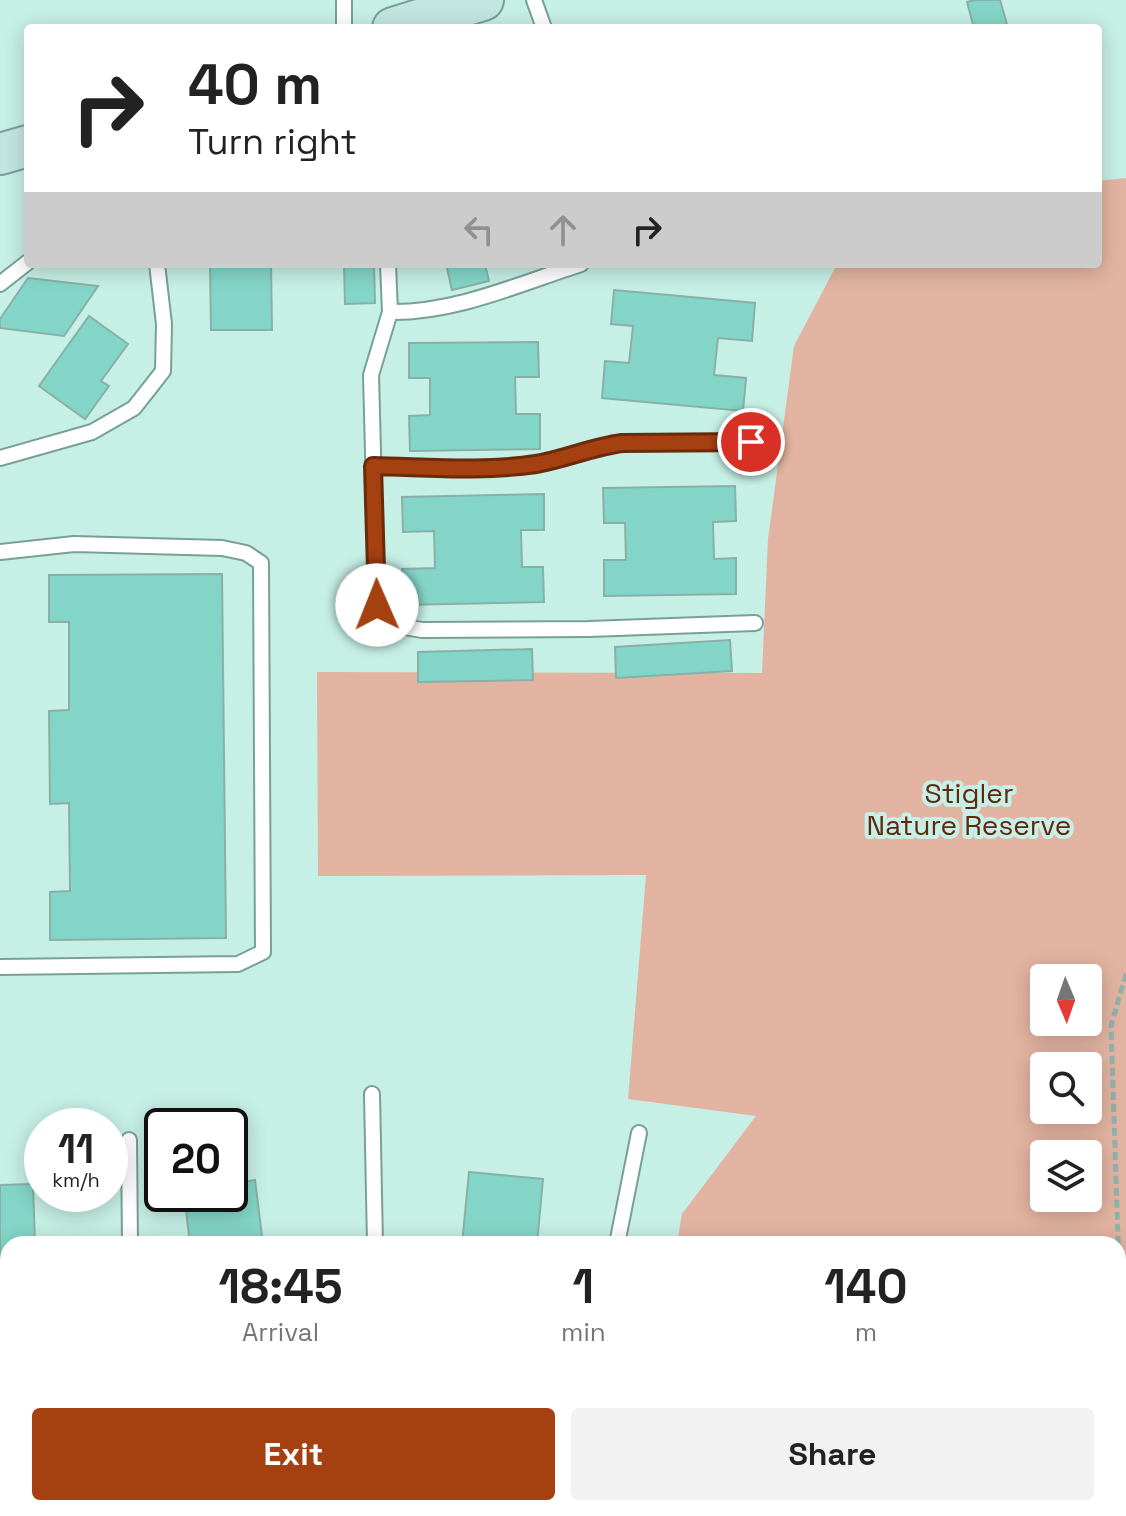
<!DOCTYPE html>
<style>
body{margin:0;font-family:"Space Grotesk",sans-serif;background:#f2f2f2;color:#222;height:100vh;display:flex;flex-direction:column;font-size:30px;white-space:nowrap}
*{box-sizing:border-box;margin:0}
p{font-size:26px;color:#767676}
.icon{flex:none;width:44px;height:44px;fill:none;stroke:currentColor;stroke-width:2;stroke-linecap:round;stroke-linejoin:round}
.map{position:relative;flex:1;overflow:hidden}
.drawer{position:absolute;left:0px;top:1236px;width:1126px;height:280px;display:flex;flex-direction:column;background:#fff;border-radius:24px 24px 0 0;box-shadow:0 4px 20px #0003}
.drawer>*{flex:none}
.banner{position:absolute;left:24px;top:24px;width:1078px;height:244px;border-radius:8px;box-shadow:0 4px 20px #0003;background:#fff;color:#222;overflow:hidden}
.needle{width:52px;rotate:178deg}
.tools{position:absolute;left:1030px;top:964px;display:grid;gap:16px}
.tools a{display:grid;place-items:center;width:72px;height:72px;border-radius:8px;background:#fff;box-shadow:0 4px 20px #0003;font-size:40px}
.speed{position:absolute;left:24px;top:1108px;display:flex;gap:16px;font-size:40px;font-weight:700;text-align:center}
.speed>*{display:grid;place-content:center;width:104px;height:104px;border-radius:50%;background:#fff;box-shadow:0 4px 20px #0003;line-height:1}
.speed small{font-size:20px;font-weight:400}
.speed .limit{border:4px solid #111;border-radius:12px;background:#fff;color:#111}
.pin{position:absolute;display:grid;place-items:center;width:68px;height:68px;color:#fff;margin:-34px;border:4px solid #fff;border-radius:50%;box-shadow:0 2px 8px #0007}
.me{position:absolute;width:88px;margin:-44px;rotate:359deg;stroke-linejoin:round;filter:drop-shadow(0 0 6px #0008)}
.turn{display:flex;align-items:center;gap:28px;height:168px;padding:0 32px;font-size:36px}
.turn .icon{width:104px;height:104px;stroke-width:2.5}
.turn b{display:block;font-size:56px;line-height:68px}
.lanes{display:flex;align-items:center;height:76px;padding:0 32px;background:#0003;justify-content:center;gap:40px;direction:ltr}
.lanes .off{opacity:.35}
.eta{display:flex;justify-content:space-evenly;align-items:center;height:136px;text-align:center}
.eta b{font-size:48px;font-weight:800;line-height:56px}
.button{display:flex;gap:16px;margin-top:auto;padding:16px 32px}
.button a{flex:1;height:92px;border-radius:8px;background:#a54010;color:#fff;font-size:32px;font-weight:800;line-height:92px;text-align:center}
.button a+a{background:#f2f2f2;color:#222}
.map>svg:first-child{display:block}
</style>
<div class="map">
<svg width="1126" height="1516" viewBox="0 0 1126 1516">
<rect width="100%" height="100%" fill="#c6efe6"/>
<path fill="#e2b3a1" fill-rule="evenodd" d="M1126,178V1516H830V1508H1118V1244H677L682,1214L756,1116L628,1099L646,875L318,876L317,672L762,673L768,539L794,346L837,264H1098V181ZM1044,978H1088V1022H1044ZM1044,1066H1088V1110H1044ZM1044,1154H1088V1198H1044Z"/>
<path fill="#83d6c7" stroke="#89b0a8" stroke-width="2" d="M975,0H1000L1007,24L994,28H974L967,2Z
M210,264H271L272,330H211Z
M344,264H374L375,303L345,304Z
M446,264H485L489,281L452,290Z
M28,278L98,286L64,336L0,328V319Z
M614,290L755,303L752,341L718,338L714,375L746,378L743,411L602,398L605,361L629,363L633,326L611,324Z
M89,316L128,344L101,381L109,386L85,419L39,386Z
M538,342L539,377H515L516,414H540V449L410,451L409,416L430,415V378H409V343Z
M735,486L736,521L713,522L714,559L736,558V594L604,596V560H626L625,523H604L603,488Z
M544,494V530H521L522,567H543L544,602L403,605L402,569L435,568L434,531L403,532L402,497Z
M222,574L226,938L50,940V892L70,891L69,803L50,804L49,711L69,710V622H49V575Z
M730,640L732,671L616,678L615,647Z
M532,649L533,680L418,682V652Z
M469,1172L543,1179L537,1244H462Z
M255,1180L263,1244H190L184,1194H230V1184Z
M33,1184L35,1244H8V1473H0V1185Z"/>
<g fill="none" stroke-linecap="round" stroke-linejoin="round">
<defs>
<path id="lane" d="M344,0V28
M534,0L544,28
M388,264L390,312L371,375L377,605L387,624L422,630L589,629L755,623
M0,284L28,262
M390,312C455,313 519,284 581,264
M0,458L92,432L134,408L163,371L164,324L157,264
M373,466C427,467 483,472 536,464C565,459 592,447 622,443L751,442
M0,552L74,544L222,548L246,553L261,563L263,952L238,964L0,967
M372,1094L375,1244
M129,1140L130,1244
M617,1244L639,1133
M0,1500H8
M132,1508V1516
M435,1508H491
M559,1508L584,1516"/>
<path id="secondary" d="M393,28L483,0
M0,154L28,146"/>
</defs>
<use href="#lane" stroke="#79a098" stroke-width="18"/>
<use href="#secondary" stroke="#79a098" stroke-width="44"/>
<path stroke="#90b2aa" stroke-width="5" stroke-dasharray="8 4" stroke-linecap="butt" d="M1126,974L1111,1026L1120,1299L1126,1333"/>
<use href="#lane" stroke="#fff" stroke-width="14"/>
<use href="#secondary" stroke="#c3e5e0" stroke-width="40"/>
</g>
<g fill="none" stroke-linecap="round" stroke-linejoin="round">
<defs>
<path id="route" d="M377,605L373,466C427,467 483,472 536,464C565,459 592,447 622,443L751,442"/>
</defs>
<use href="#route" stroke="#6b2a0a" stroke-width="20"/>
<use href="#route" stroke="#a54010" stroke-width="14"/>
</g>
<g text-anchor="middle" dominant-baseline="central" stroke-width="8" stroke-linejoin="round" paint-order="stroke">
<g font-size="28" fill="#61270f" stroke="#c6efe6">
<text x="969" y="793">Stigler<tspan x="969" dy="32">Nature Reserve</tspan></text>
</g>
</g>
</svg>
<div class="tools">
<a><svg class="needle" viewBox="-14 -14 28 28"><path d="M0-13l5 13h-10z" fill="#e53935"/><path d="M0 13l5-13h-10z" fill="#767676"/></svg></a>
<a><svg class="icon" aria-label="search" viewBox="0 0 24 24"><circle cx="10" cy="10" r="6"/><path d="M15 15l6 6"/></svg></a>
<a><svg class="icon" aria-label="layers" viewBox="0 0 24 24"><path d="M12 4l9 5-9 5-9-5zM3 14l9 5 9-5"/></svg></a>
</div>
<div class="speed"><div>11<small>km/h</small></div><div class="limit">20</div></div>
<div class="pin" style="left:751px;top:442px;background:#d93025"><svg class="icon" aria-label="arrive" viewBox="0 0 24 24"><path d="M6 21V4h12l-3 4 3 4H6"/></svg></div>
<svg class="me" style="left:377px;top:605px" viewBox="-20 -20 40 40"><circle r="19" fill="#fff"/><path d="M0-13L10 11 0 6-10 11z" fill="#a54010"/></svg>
<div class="banner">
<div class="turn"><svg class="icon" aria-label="right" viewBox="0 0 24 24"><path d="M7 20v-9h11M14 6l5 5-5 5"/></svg><div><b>40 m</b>Turn right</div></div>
<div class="lanes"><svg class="icon off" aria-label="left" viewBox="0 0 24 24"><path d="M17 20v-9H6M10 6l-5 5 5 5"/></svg><svg class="icon off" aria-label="ahead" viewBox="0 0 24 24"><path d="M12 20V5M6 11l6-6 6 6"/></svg><svg class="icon" aria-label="right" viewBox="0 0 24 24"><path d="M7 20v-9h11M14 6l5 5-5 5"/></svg></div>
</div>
<section class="drawer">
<div class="eta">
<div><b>18:45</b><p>Arrival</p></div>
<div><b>1</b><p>min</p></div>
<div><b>140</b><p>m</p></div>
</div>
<div class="button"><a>Exit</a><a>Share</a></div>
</section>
</div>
